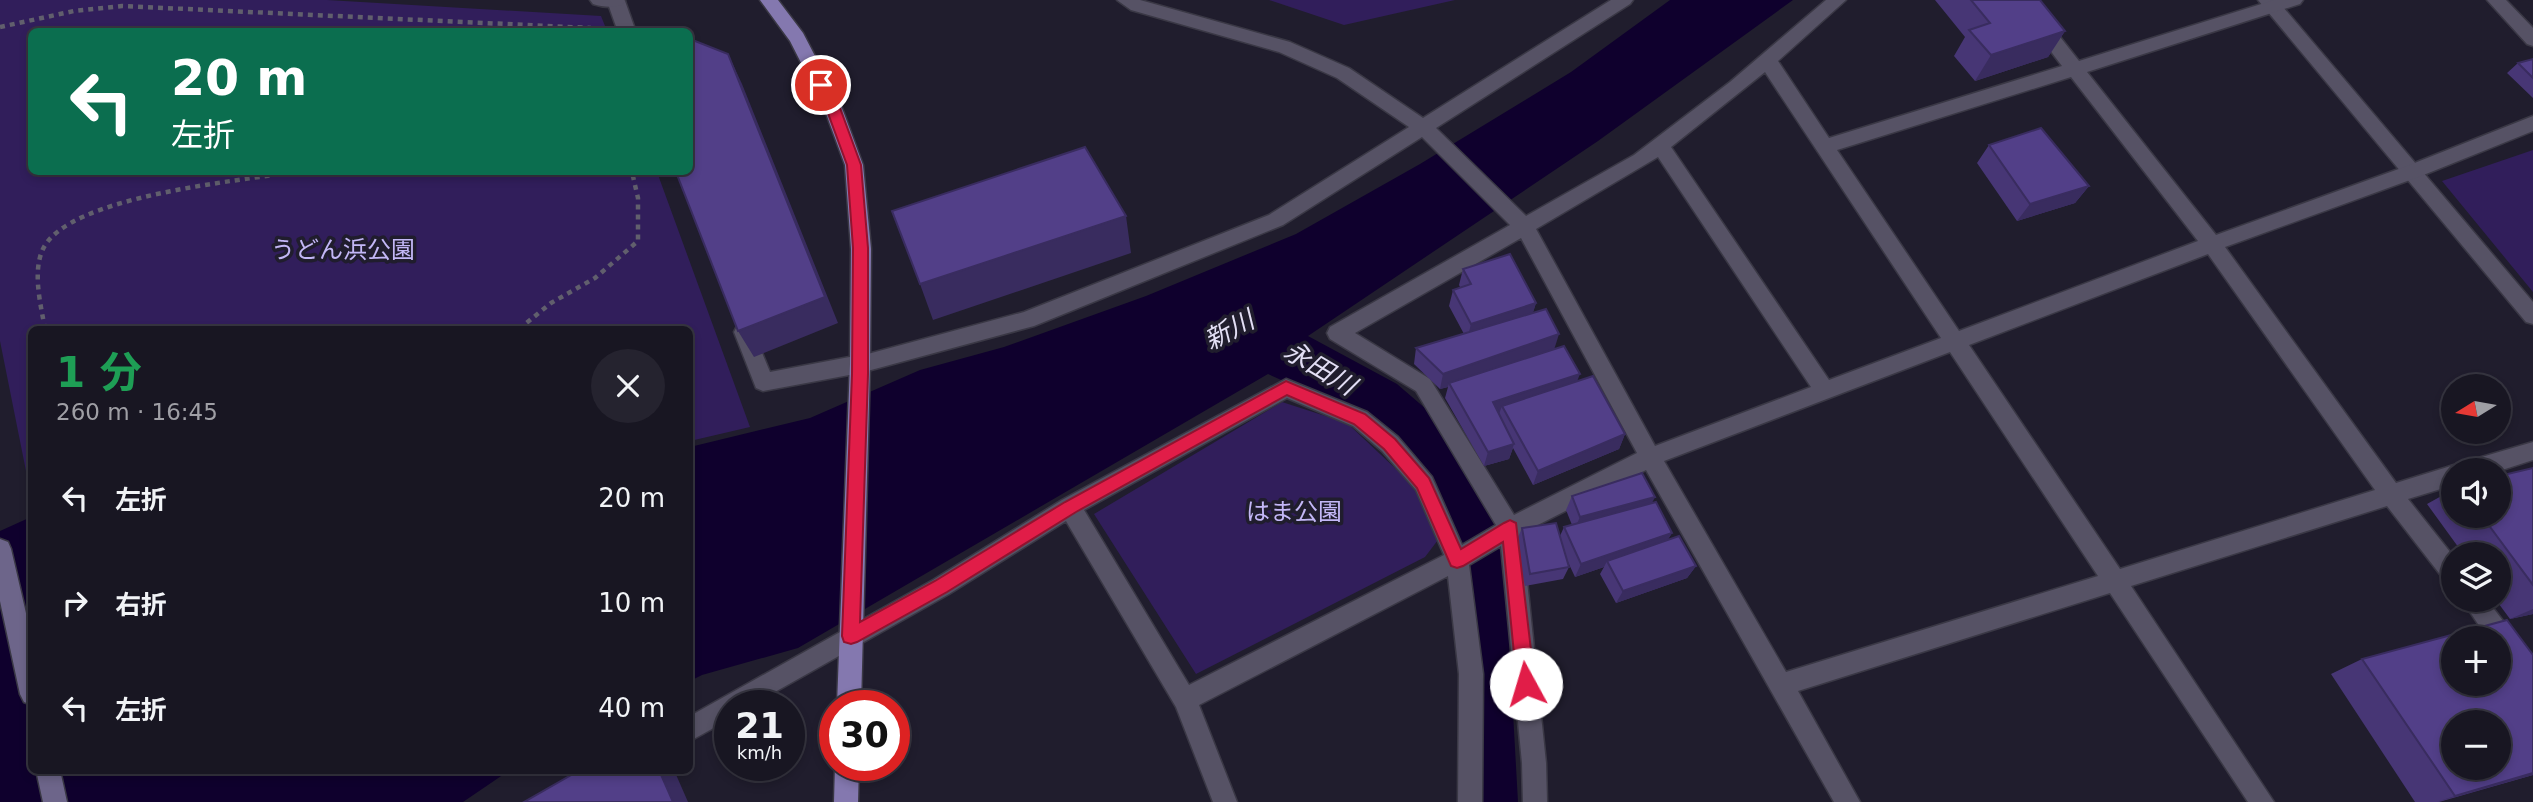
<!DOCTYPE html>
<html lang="ja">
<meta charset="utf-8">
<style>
body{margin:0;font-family:"DejaVu Sans","Noto Sans JP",sans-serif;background:#25232f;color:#f1f3f6;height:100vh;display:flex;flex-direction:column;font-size:26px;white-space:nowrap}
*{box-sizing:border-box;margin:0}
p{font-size:23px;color:#9f9fa5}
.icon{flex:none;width:38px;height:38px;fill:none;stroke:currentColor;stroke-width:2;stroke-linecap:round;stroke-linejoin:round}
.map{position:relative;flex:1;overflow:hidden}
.panel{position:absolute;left:28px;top:326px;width:665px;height:448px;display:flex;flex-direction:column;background:#181622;border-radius:10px;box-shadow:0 4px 10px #0003,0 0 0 2px #363540}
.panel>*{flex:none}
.hud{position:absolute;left:28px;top:28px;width:665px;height:147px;border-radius:10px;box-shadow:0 4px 10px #0003,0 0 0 2px #363540;background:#0b6e4f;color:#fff;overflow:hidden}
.needle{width:46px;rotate:259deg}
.tools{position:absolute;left:2441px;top:374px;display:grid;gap:14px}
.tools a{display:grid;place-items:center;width:70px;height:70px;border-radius:50%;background:#181622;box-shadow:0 4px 10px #0003,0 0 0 2px #363540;font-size:35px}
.speed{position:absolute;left:714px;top:690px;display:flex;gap:14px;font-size:35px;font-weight:700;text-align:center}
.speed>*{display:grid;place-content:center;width:91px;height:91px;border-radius:50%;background:#181622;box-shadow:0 4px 10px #0003,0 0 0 2px #363540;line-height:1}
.speed small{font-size:18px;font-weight:400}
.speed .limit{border:10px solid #d22;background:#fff;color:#111}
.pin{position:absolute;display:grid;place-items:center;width:60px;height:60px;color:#fff;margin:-30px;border:4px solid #fff;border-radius:50%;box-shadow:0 2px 7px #0007}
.me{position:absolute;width:77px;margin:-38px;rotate:354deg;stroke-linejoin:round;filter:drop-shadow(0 0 5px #0008)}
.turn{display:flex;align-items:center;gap:24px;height:147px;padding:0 28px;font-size:32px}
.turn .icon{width:91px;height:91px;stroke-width:2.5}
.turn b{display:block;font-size:49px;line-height:60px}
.round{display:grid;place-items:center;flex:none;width:74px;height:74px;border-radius:37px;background:#25232f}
.overview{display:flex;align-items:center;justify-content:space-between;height:119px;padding:0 28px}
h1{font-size:42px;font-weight:700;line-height:52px;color:#1e9e55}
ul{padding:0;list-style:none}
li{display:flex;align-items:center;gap:21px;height:105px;padding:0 28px}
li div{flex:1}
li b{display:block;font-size:26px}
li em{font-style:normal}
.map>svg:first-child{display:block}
</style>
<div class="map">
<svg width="2533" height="802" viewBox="0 0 2533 802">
<rect width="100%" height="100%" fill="#201d2d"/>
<path fill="#311e5b" d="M0,0H327L601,16L607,31L32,32V172H657L750,427L690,441V329H32L31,496L0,341Z
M1269,0H1455L1344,25Z
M2533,150V292L2442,181Z
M1282,402L1347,423L1413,485L1441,536L1425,557L1196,674L1094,514Z"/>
<path fill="#0f002d" d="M1670,0H1793L1598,141L1308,336L1397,384L1426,409L1487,502L1504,551L1518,802H1478L1451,520L1357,414L1268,374L798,648L702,675L690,681V447L810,418L920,370L1004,347L1146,296L1296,234L1420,164L1571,72Z
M31,517L32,770H510L463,802H0V531Z"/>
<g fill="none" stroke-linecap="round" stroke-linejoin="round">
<defs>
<path id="lane" d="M624,0L625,1L636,32H618L607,1Z
M2258,0H2277L2533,302V324L2526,322Z
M744,323L751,326L770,372L860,355L867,358L870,364L867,370L860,373L763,391L756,388L734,332L737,326Z"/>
<path id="street" d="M590,0H624L625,1L622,5C613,8 602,7 593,4Z
M1117,0H1140L1290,42L1349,68L1423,118L1611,0H1633L1630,4L1436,128L1526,216L1634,155L1730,82L1826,0H1846L1778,61L1829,138L2062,66L2012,0H2031L2079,61L2274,0H2303L2300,4L2087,72L2216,235L2407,166L2533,116V131L2421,176L2225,247L2396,483L2454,465L2459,467L2468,461L2533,442V460L2499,471H2454V485L2408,499L2454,557V585L2446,582L2387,506L2131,586L2274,802H2248L2110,593L1798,691L1860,802H1834L1646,470L1522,533L1546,763L1547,802H1523L1522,763L1501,546L1469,565L1483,674L1482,802H1458L1459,674L1448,576L1199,705L1237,802H1213L1176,707L1066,521L949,594L752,705H730V719L690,741V716L933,580L1062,500L1286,379L1367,412L1398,437L1432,477L1462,545L1496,525L1416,391L1330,339L1327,333L1330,327L1510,225L1422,137L1283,225L1034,326L860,373L853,370L850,364L853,358L1024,312L1269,215L1409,127L1337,78L1279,52L1131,10ZM1765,72L1941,338L1829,380L1671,147ZM2071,77L2198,241L1959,331L1837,150ZM1658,157L1811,387L1655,446L1536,229ZM1521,238L1637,453L1514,515L1430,379L1355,333ZM2208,254L2375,490L2120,569L1969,345ZM1950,352L2098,576L1786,672L1664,461ZM1287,398L1353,426L1382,451L1416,490L1444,555L1189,685L1084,510Z
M2487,0H2506L2533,28V46L2527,44Z
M2462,600H2487L2533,660V690C2515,683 2499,657 2499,639H2488Z"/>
<path id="secondary" d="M0,539L8,542L11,549L32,639V705L24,702L20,694L0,601Z
M36,770H60L67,802H43Z"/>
<path id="primary" d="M760,0H778L803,33L842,108L863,165L871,249L870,364L861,705H837L850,364L851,249L845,165L824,108L790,41Z
M835,765H859L858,802H834Z"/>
</defs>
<use href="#lane" stroke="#3a3845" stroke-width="3"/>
<use href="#street" stroke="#3a3845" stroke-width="3"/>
<use href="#secondary" stroke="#3a3845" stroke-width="3"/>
<use href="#primary" stroke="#3a3845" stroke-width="3"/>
<path stroke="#615f6d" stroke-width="4.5" stroke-dasharray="5 5" stroke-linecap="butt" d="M0,27L74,11L122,6L591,28
M45,329C41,306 32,272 43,249C68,196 239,181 294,172
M519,329L551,303L595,278L638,241V198L632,172"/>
<use href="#lane" fill="#565265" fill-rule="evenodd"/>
<use href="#street" fill="#565265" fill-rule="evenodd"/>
<use href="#secondary" fill="#6d658a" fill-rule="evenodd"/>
<use href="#primary" fill="#8478af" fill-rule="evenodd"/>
</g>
<path fill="#473675" d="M1935,0H2040L2065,31L2048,57L1975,81L1954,56L1965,37Z
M2533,59V98L2507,73L2518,63Z
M1989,145L2089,186L2075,203L2017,221L1977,163Z
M1463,269L1536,303L1533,312L1554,349L1577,381L1625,434L1619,449L1533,485L1513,448L1509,459L1484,466L1445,398L1448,387L1440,389L1414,364L1416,348L1464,334L1449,306L1453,290L1460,287L1459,285Z
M2533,468V614L2510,619L2496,600H2499V555H2464L2427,504L2454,489V516H2499Z
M1572,496L1652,503L1672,533L1668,539L1696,566L1687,578L1616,603L1600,574L1604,567L1575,577L1567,560L1569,567L1563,579L1525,586L1516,542L1522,528L1560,536L1564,527L1572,525L1566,510Z
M2533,655V775L2439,802H2415L2331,674L2362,659Z"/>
<path fill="#392c5f" d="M2065,31L2048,57L1975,81L1991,55Z
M728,54L742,84L838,323L754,357L738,331Z
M2089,186L2075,203L2017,221L2030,204Z
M1126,216L1131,253L933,320L920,284Z
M1536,303L1531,319L1467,340L1471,324Z
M1559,334L1554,350L1449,383L1448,387L1440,389L1443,374Z
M1580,374L1574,389L1502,406L1499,414L1493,402Z
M1625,434L1619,449L1533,485L1538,471Z
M1514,444L1509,459L1484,466L1488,452Z
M1655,497L1648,511L1574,530L1580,517Z
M1672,533L1664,546L1607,561L1604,567L1575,577L1581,564Z
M1696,566L1687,578L1616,603L1623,591Z
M2533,609V614L2510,619Z
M659,770H674L688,802H673Z
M2533,773V775L2436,802L2455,796Z"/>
<path fill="#523f88" stroke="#392c5f" stroke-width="2" fill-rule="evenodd" d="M1971,0H2040L2065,31L1991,55L1969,30L1990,23Z
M690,39L728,54L825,297L738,331L676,172H690Z
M2533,59V78L2518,63Z
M2041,128L2089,186L2030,204L1989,145Z
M1085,147L1126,216L920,284L892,211Z
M1510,254L1536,303L1471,324L1453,290L1471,284L1463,269Z
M1546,309L1559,334L1443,374L1416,348Z
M1564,346L1580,374L1493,402L1514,444L1488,452L1449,383Z
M1593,376L1625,434L1538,471L1502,406Z
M2533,468V585L2482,516H2499V476Z
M1642,473L1655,497L1580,517L1572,496Z
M1656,502L1672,533L1581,564L1564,527Z
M1556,523L1569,567L1530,574L1522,528Z
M1679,536L1696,566L1623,591L1607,561Z
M2507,620L2533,655V773L2455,796L2362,659ZM2454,639H2499V684H2454ZM2454,723H2499V768H2454Z
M580,770H659L673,802H524Z"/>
<path fill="#e11d48" stroke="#92132f" stroke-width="2" d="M821,80L826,81L840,108L861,165L868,248V374L860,622L935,581L1065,502L1286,381L1365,414L1395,439L1429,478L1461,549L1504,523L1510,520L1516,523L1535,684L1532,691L1526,693L1520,691L1517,684L1503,542L1463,566L1457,568L1451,566L1417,488L1384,449L1354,424L1287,395L1076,512L947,592L857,642L851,644L844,642L842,636L852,374L853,248L847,165L826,108L814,85Z"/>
<g text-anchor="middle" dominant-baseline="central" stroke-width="7" stroke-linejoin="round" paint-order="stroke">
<g font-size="24" fill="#c3b7f6" stroke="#201d2d">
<text x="343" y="250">うどん浜公園</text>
<text x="1294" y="512">はま公園</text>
</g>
<g font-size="26" font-style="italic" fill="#e3dff5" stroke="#201d2d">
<text transform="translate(1229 330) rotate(-28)">新川</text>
<text transform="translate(1320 368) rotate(31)">永田川</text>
</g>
</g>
</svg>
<div class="tools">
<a><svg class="needle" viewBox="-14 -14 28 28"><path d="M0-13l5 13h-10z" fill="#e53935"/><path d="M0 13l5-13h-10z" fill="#9f9fa5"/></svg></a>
<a><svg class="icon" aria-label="sound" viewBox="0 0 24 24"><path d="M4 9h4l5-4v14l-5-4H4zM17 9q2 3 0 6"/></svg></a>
<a><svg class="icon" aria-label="layers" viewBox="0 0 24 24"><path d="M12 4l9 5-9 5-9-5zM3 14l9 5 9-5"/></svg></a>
<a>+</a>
<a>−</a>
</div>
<div class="speed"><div>21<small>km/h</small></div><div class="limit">30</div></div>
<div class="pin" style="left:821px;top:85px;background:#d93025"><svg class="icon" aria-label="arrive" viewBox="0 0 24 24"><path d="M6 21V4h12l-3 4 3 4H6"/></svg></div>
<svg class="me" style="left:1526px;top:684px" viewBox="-20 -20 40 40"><circle r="19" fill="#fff"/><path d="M0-13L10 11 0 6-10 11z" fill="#e11d48"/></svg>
<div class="hud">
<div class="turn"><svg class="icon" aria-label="left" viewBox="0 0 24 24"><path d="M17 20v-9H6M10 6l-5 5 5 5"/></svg><div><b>20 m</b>左折</div></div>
</div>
<section class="panel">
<div class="overview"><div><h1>1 分</h1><p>260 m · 16:45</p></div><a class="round"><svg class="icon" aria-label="close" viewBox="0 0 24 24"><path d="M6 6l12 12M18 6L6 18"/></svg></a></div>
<ul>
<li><svg class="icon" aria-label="left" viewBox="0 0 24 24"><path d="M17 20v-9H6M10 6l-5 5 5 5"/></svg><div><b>左折</b></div><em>20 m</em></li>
<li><svg class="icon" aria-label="right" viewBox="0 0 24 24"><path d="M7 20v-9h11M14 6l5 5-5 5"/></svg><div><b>右折</b></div><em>10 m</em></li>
<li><svg class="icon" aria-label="left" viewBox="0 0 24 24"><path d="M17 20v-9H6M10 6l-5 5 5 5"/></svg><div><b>左折</b></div><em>40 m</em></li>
</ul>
</section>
</div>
